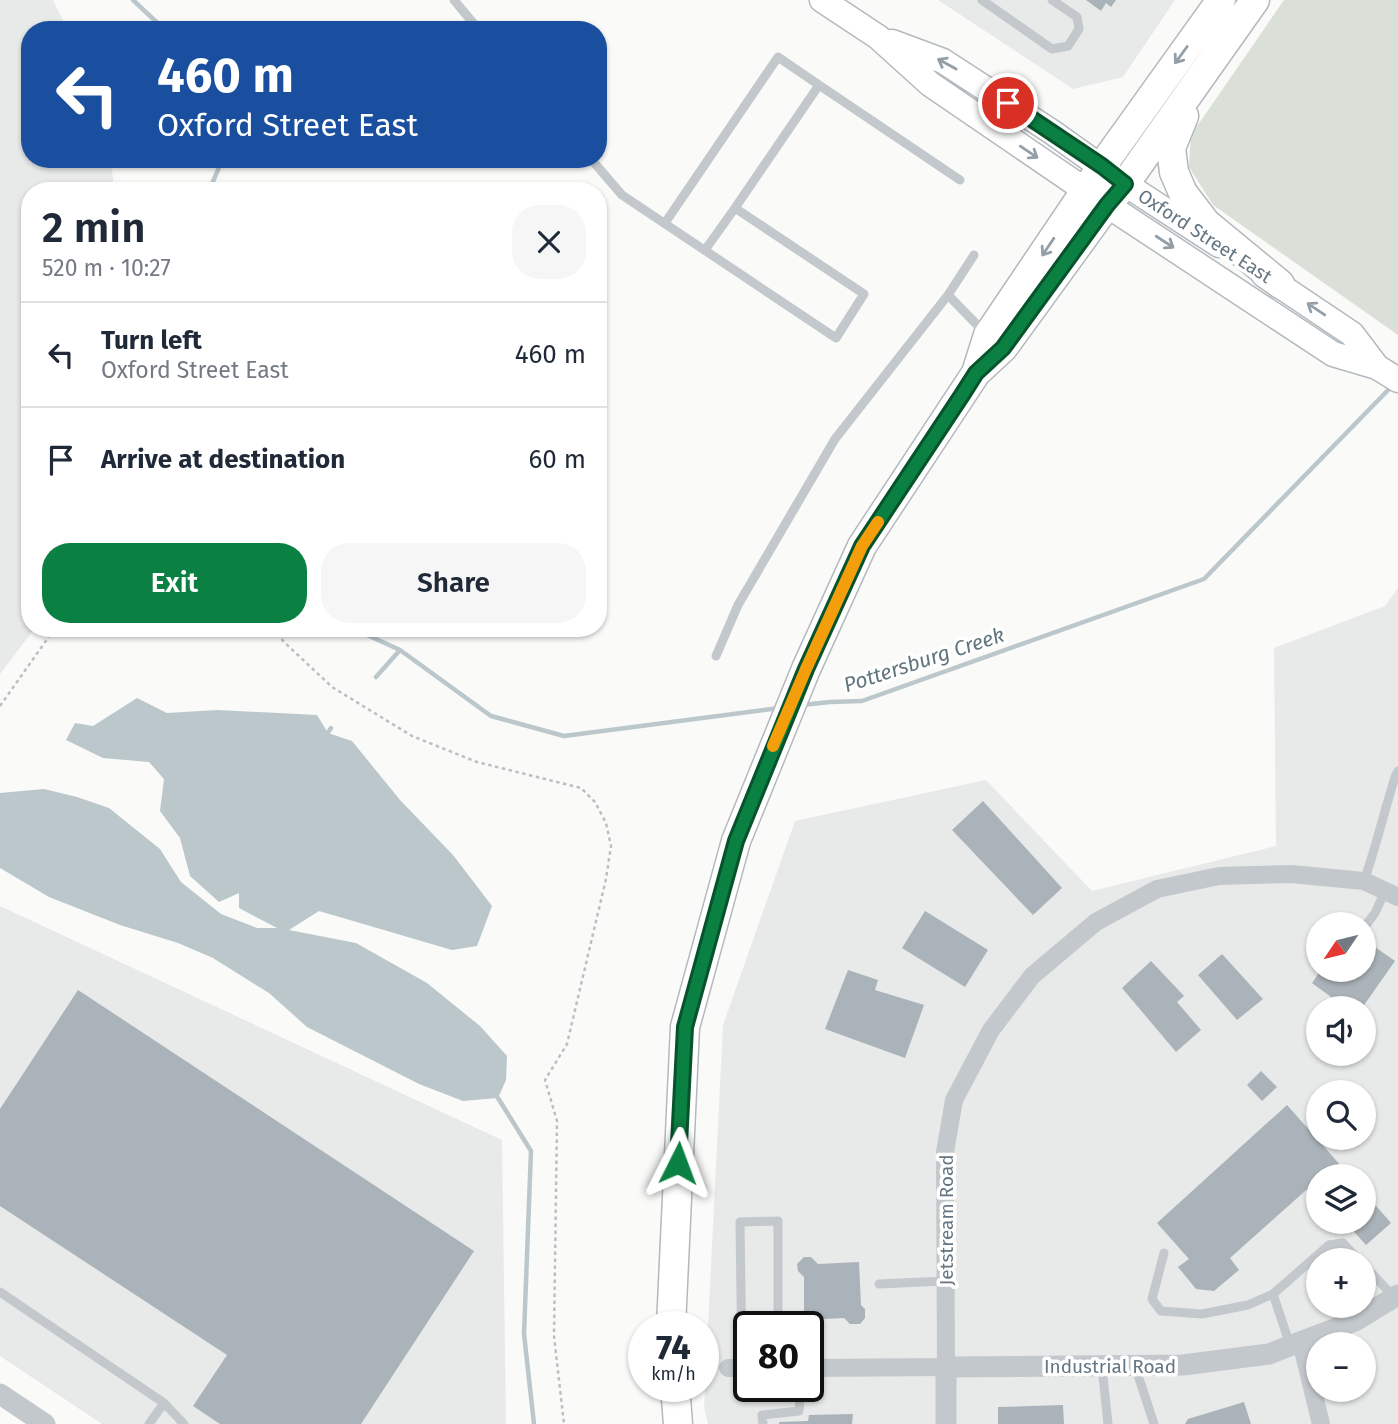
<!DOCTYPE html>
<meta charset="utf-8">
<style>
body{margin:0;font-family:"Fira Sans",sans-serif;background:#f6f6f7;color:#1f2937;height:100vh;display:flex;flex-direction:column;font-size:26px;white-space:nowrap}
*{box-sizing:border-box;margin:0}
p{font-size:23px;color:#747a83}
.icon{flex:none;width:38px;height:38px;fill:none;stroke:currentColor;stroke-width:2;stroke-linecap:round;stroke-linejoin:round}
.map{position:relative;flex:1;overflow:hidden}
.panel{position:absolute;left:21px;top:182px;width:586px;height:455px;display:flex;flex-direction:column;background:#fff;border-radius:28px;box-shadow:0 2px 5px #0004}
.panel>*{flex:none}
.top-card{position:absolute;left:21px;top:21px;width:586px;height:147px;border-radius:28px;box-shadow:0 2px 5px #0004;background:#1a4fa0;color:#fff;overflow:hidden}
.needle{width:46px;rotate:235deg}
.fabs{position:absolute;left:1306px;top:912px;display:grid;gap:14px}
.fabs a{display:grid;place-items:center;width:70px;height:70px;border-radius:50%;background:#fff;box-shadow:0 2px 5px #0004;font-size:35px}
.speed{position:absolute;left:628px;top:1311px;display:flex;gap:14px;font-size:35px;font-weight:700;text-align:center}
.speed>*{display:grid;place-content:center;width:91px;height:91px;border-radius:50%;background:#fff;box-shadow:0 2px 5px #0004;line-height:1}
.speed small{font-size:18px;font-weight:400}
.speed .limit{border:4px solid #111;border-radius:10px;background:#fff;color:#111}
.pin{position:absolute;display:grid;place-items:center;width:60px;height:60px;color:#fff;margin:-30px;border:4px solid #fff;border-radius:50%;box-shadow:0 2px 7px #0007}
.me{position:absolute;width:77px;margin:-38px;rotate:3deg;stroke-linejoin:round;filter:drop-shadow(0 0 5px #0008)}
.turn{display:flex;align-items:center;gap:24px;height:147px;padding:0 21px;font-size:32px}
.turn .icon{width:91px;height:91px;stroke-width:2.5}
.turn b{display:block;font-size:49px;line-height:60px}
.round{display:grid;place-items:center;flex:none;width:74px;height:74px;border-radius:28px;background:#f6f6f7}
.headline{display:flex;align-items:center;justify-content:space-between;height:119px;padding:0 21px}
h1{font-size:42px;font-weight:600;line-height:52px}
.action{display:flex;gap:14px;margin-top:auto;padding:14px 21px}
.action a{flex:1;height:80px;border-radius:28px;background:#0b8043;color:#fff;font-size:28px;font-weight:600;line-height:80px;text-align:center}
.action a+a{background:#f6f6f7;color:#1f2937}
ul{padding:0;list-style:none}
li{display:flex;align-items:center;gap:21px;height:105px;padding:0 21px;border-top:2px solid #e0e1e3}
li div{flex:1}
li b{display:block;font-size:26px}
li em{font-style:normal}
.map>svg:first-child{display:block}
</style>
<div class="map">
<svg width="1398" height="1424" viewBox="0 0 1398 1424">
<rect width="100%" height="100%" fill="#fafaf8"/>
<path fill="#e8e9e9" fill-rule="evenodd" d="M0,0H53L68,30H30V159H110L115,191H30V628H35L0,674Z
M938,0H1175L1123,77L1073,89Z
M1398,588V1424H708L704,1407L723,1025L795,821L986,780L1092,891L1276,846L1274,648L1385,606ZM1318,924H1363V970H1318ZM1318,1008H1363V1054H1318ZM1318,1092H1363V1138H1318ZM1318,1176H1363V1222H1318ZM1318,1260H1363V1306H1318ZM749,1326H808V1386H749ZM1318,1344H1363V1390H1318Z
M0,906L502,1140L506,1424H102L0,1356Z"/>
<path fill="#dadfd7" d="M1284,0H1398V335L1213,205L1189,167L1191,135Z"/>
<path fill="#bbc7cb" d="M137,698L167,713L218,710L317,715L328,733L352,741L400,800L453,855L492,906L477,946L452,950L319,911L289,930L356,943L427,983L480,1026L507,1056L506,1080L498,1098L463,1101L419,1084L307,1027L269,993L213,958L178,943L120,925L49,897L0,868V793L44,789L77,797L109,808L160,849L181,882L221,914L257,928H277L239,908V893L219,902L190,876L180,838L160,811L164,779L149,762L103,758L66,740L75,723L93,726Z"/>
<g fill="none" stroke-linecap="round" stroke-linejoin="round">
<path stroke="#bbc7cb" stroke-width="4.5" d="M133,0L165,30
M209,191L220,165L219,159
M352,628L400,650L491,716L564,736L779,708
M376,677L400,650
M802,705L830,702L862,701L1204,579L1393,385
M325,737L331,728
M496,1096L498,1098L531,1151L524,1334L534,1424"/>
</g>
<path fill="#aab3b9" d="M1086,0H1116L1111,7L1106,3L1101,11Z
M983,801L1062,888L1033,915L952,830Z
M925,911L988,950L965,987L902,948Z
M1365,940L1395,961L1362,1008H1346L1312,983L1321,970H1363V942Z
M1222,954L1263,999L1237,1020L1198,975Z
M1151,961L1184,996L1177,1002L1201,1030L1176,1052L1122,988Z
M848,970L878,980L875,990L924,1005L905,1058L825,1029Z
M78,990L474,1251L361,1424H220L193,1406L227,1355L0,1206V1109Z
M1261,1071L1277,1087L1262,1101L1247,1085Z
M1287,1105L1350,1176H1318V1190L1313,1184L1230,1258L1239,1270L1214,1291L1196,1289L1178,1267L1189,1259L1157,1223Z
M1363,1191L1391,1223L1366,1245L1345,1222H1363Z
M804,1257H811L818,1264L859,1262L861,1305L865,1309V1318L860,1324H850L844,1318L804,1320V1277L798,1271L797,1264Z
M1244,1402L1251,1424H1185L1188,1419Z
M1063,1405L1064,1424H998V1407Z
M853,1414L852,1424H779V1422L808,1421L809,1415Z"/>
<g fill="none" stroke-linecap="round" stroke-linejoin="round">
<defs>
<path id="secondary" d="M822,0L878,37L930,84L1107,205L1333,354L1377,367L1398,380
M892,42L943,61L1052,132L1125,184L1219,245
M1264,275L1352,334L1377,367"/>
<path id="trunk" d="M1184,116L1171,148L1174,172L1183,193L1206,223L1280,284
M977,370L988,335L1102,166L1221,0
M671,1326L685,1027L736,841L806,669L862,546L976,373L1003,348L1107,205L1125,184L1255,0
M675,1386L678,1424"/>
</defs>
<use href="#secondary" stroke="#b3babf" stroke-width="27"/>
<use href="#trunk" stroke="#b4b9bd" stroke-width="31"/>
<path stroke="#bbbfc2" stroke-width="2.5" stroke-dasharray="3.5 3.5" stroke-linecap="butt" d="M273,628L284,642L332,687L412,736L477,762L581,788L595,802L606,823L611,846L606,879L567,1044L545,1080L557,1121L554,1336L564,1424
M0,706L55,628"/>
<path stroke="#c3c8cc" stroke-width="9" d="M454,0L479,30
M982,0L1052,49L1068,46L1079,29L1077,17L1052,0
M591,159L622,195L836,338L864,294L735,208L705,250
M735,208L819,85L960,180
M665,223L778,57L819,85
M948,295L986,334
M716,656L738,605L835,439L948,295L974,255
M1364,881C1376,847 1384,812 1395,777L1398,771
M1363,929L1375,913L1385,891
M1164,1253L1152,1299L1161,1311L1202,1314L1248,1305L1273,1294L1329,1245L1343,1243L1359,1260
M1363,1264L1393,1296
M879,1284L945,1281
M0,1292L164,1403L184,1424
M1273,1294L1290,1345
M742,1322H778V1221L740,1222L742,1368
M1135,1366L1154,1424
M1102,1367L1108,1424
M149,1424L164,1403
M763,1424L762,1415L799,1411L801,1386"/>
<path stroke="#c3c8cc" stroke-width="18" d="M1301,1342L1321,1424
M728,1368H749
M808,1368L946,1367L945,1152L954,1100L991,1030L1032,976L1096,922L1157,889L1219,876L1291,874L1364,881L1398,897"/>
<path stroke="#c3c8cc" stroke-width="21" d="M0,1394L45,1424
M946,1424V1367L1183,1365L1269,1354L1355,1321L1398,1295"/>
<use href="#secondary" stroke="#fff" stroke-width="24"/>
<use href="#trunk" stroke="#fff" stroke-width="28"/>
</g>
<defs><path id="oneway-shaft" d="M-6 0H5M1.5-3L5.5 0L1.5 3" fill="none" stroke-width="1.6" stroke-linecap="round" stroke-linejoin="round" transform="scale(1.75)"/></defs>
<g stroke="#939fa8">
<use href="#oneway-shaft" transform="translate(1181 55) rotate(126)"/>
<use href="#oneway-shaft" transform="translate(947 64) rotate(-151)"/>
<use href="#oneway-shaft" transform="translate(1029 152) rotate(34)"/>
<use href="#oneway-shaft" transform="translate(1165 242) rotate(33)"/>
<use href="#oneway-shaft" transform="translate(1048 247) rotate(124)"/>
<use href="#oneway-shaft" transform="translate(1316 309) rotate(-146)"/>
</g>
<g fill="none" stroke-linecap="round" stroke-linejoin="round">
<defs>
<path id="route" d="M678,1163L685,1027L736,841L806,669L862,546L962,395L976,373L1003,348L1107,205L1125,184L1102,166L1008,103"/>
</defs>
<use href="#route" stroke="#07532c" stroke-width="18"/>
<use href="#route" stroke="#0b8043" stroke-width="12"/>
<path stroke="#f59e0b" stroke-width="12" d="M773,746L806,669L862,546L878,522"/>
</g>
<g text-anchor="middle" dominant-baseline="central" stroke-width="7" stroke-linejoin="round" paint-order="stroke">
<g font-size="19" fill="#657683" stroke="#fff">
<text transform="translate(1205 236) rotate(33)">Oxford Street East</text>
<text transform="translate(946 1220) rotate(-90)">Jetstream Road</text>
<text x="1110" y="1366">Industrial Road</text>
</g>
<g font-size="21" font-style="italic" fill="#60757c" stroke="#fff">
<text transform="translate(924 660) rotate(-18)">Pottersburg Creek</text>
</g>
</g>
</svg>
<div class="fabs">
<a><svg class="needle" viewBox="-14 -14 28 28"><path d="M0-13l5 13h-10z" fill="#e53935"/><path d="M0 13l5-13h-10z" fill="#747a83"/></svg></a>
<a><svg class="icon" aria-label="sound" viewBox="0 0 24 24"><path d="M4 9h4l5-4v14l-5-4H4zM17 9q2 3 0 6"/></svg></a>
<a><svg class="icon" aria-label="search" viewBox="0 0 24 24"><circle cx="10" cy="10" r="6"/><path d="M15 15l6 6"/></svg></a>
<a><svg class="icon" aria-label="layers" viewBox="0 0 24 24"><path d="M12 4l9 5-9 5-9-5zM3 14l9 5 9-5"/></svg></a>
<a>+</a>
<a>−</a>
</div>
<div class="speed"><div>74<small>km/h</small></div><div class="limit">80</div></div>
<div class="pin" style="left:1008px;top:103px;background:#d93025"><svg class="icon" aria-label="arrive" viewBox="0 0 24 24"><path d="M6 21V4h12l-3 4 3 4H6"/></svg></div>
<svg class="me" style="left:678px;top:1163px" viewBox="-20 -20 40 40"><path d="M0-17L14 15 0 8-14 15z" fill="#0b8043" stroke="#fff" stroke-width="4"/></svg>
<div class="top-card">
<div class="turn"><svg class="icon" aria-label="left" viewBox="0 0 24 24"><path d="M17 20v-9H6M10 6l-5 5 5 5"/></svg><div><b>460 m</b>Oxford Street East</div></div>
</div>
<section class="panel">
<div class="headline"><div><h1>2 min</h1><p>520 m · 10:27</p></div><a class="round"><svg class="icon" aria-label="close" viewBox="0 0 24 24"><path d="M6 6l12 12M18 6L6 18"/></svg></a></div>
<ul>
<li><svg class="icon" aria-label="left" viewBox="0 0 24 24"><path d="M17 20v-9H6M10 6l-5 5 5 5"/></svg><div><b>Turn left</b><p>Oxford Street East</p></div><em>460 m</em></li>
<li><svg class="icon" aria-label="arrive" viewBox="0 0 24 24"><path d="M6 21V4h12l-3 4 3 4H6"/></svg><div><b>Arrive at destination</b></div><em>60 m</em></li>
</ul>
<div class="action"><a>Exit</a><a>Share</a></div>
</section>
</div>
